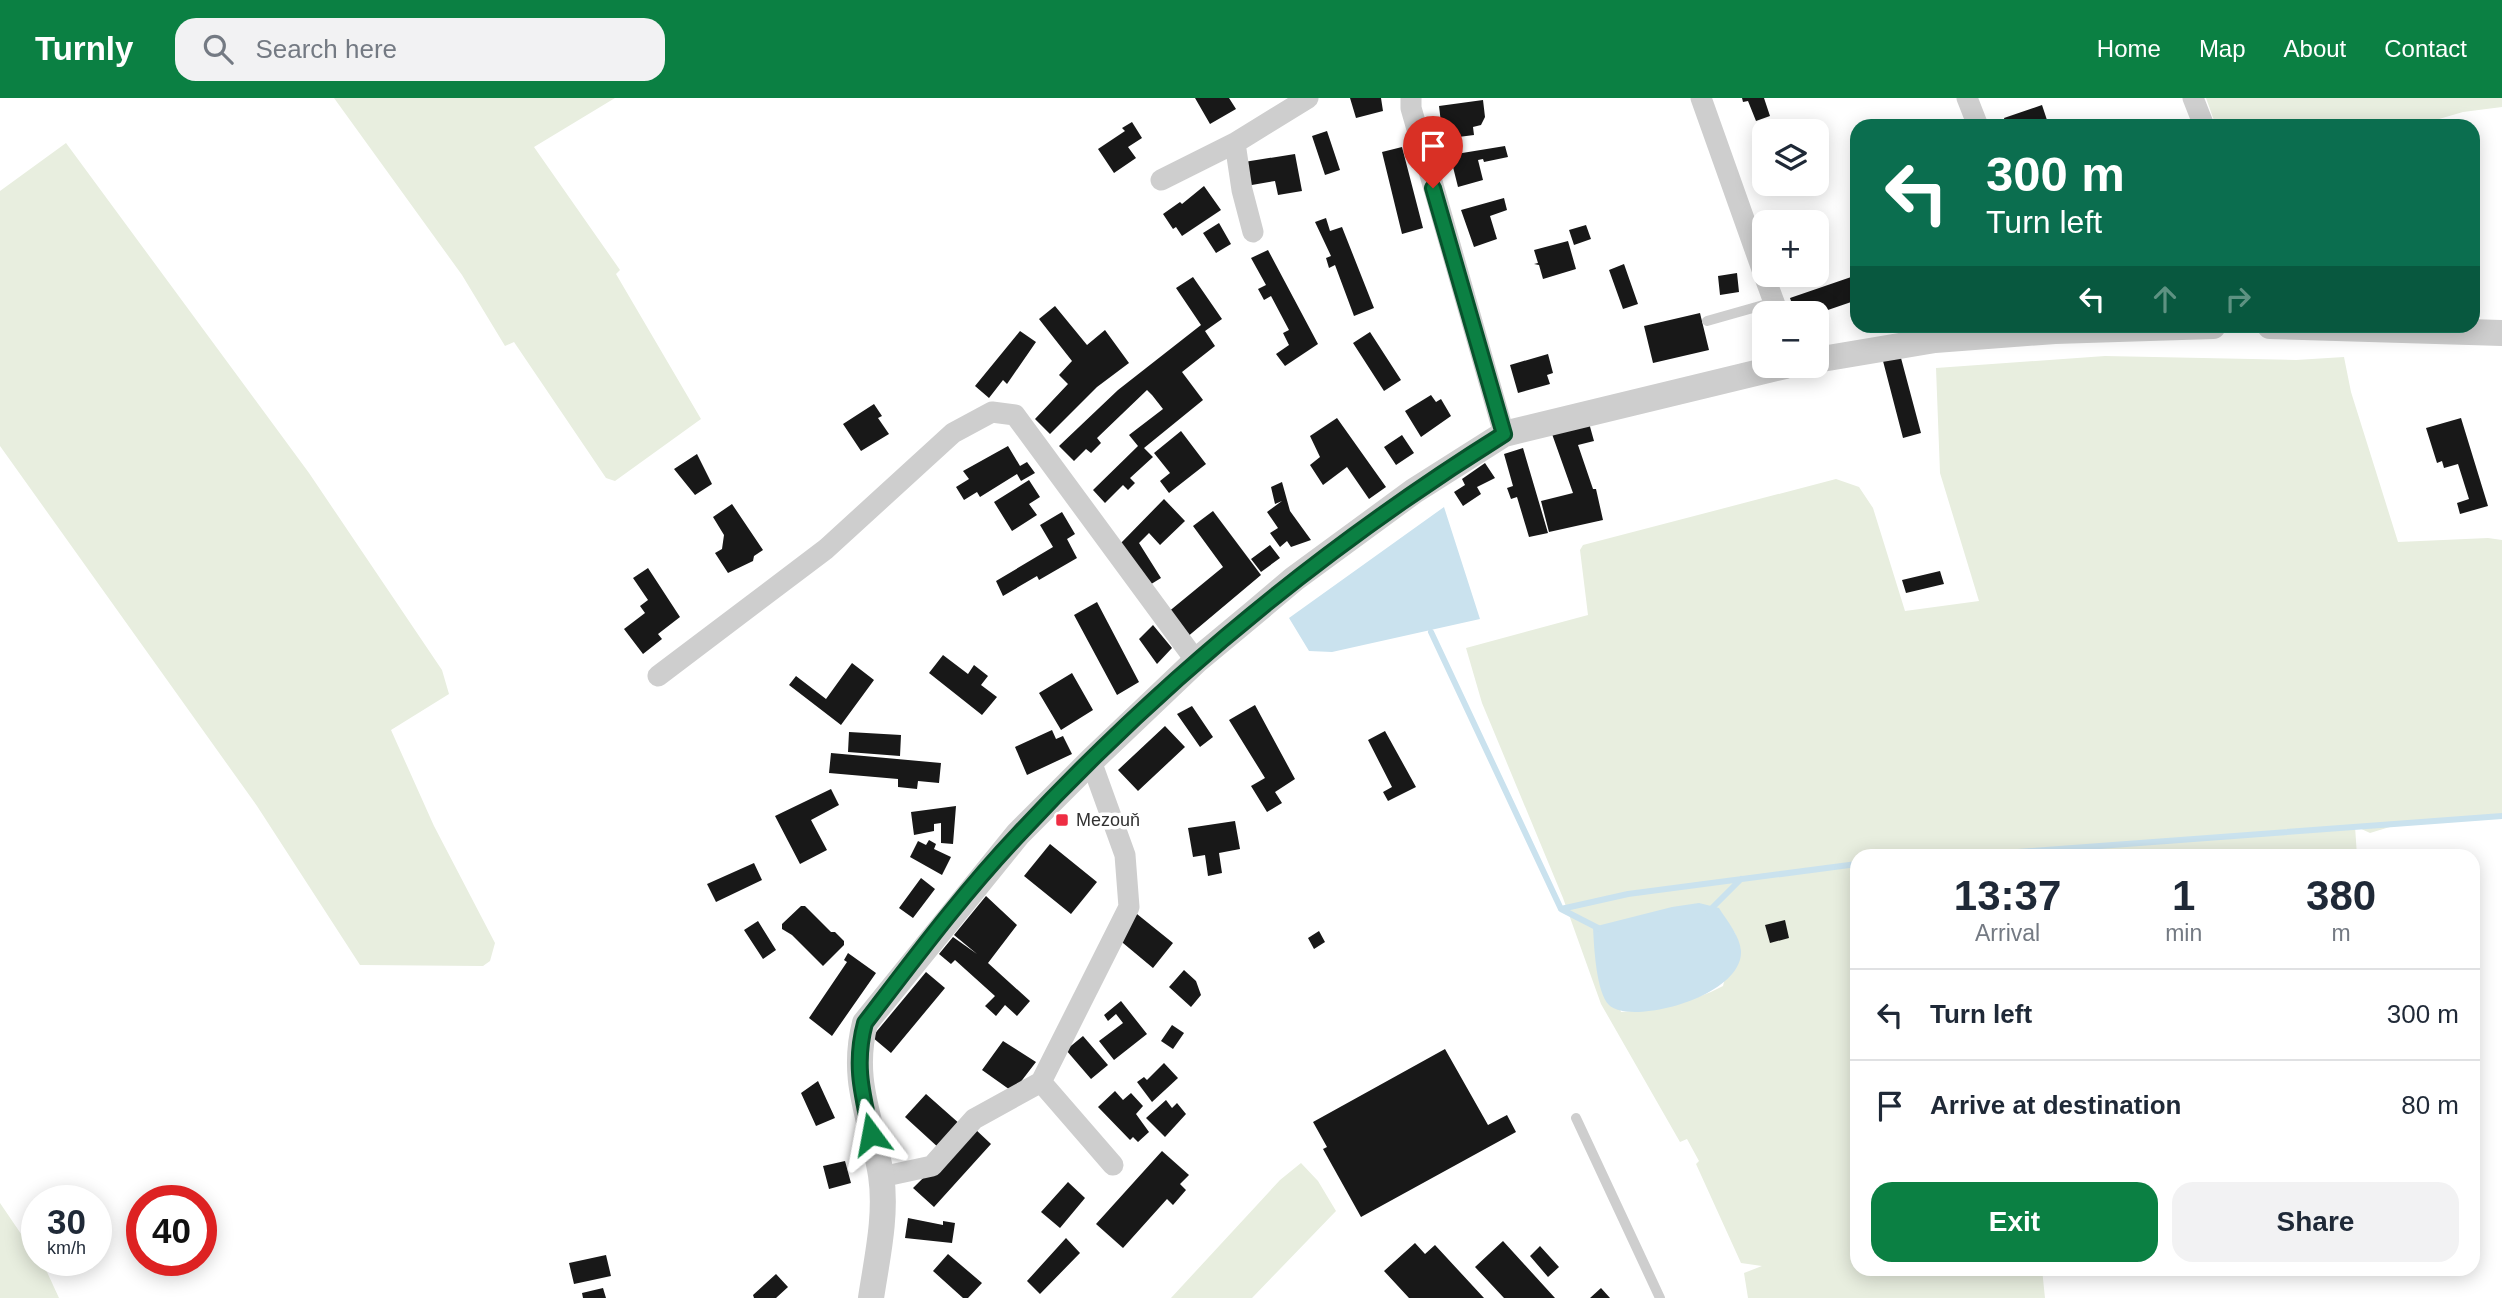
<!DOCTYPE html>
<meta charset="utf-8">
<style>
body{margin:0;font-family:Helvetica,sans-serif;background:#f2f2f3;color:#1f2937;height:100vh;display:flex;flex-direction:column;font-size:26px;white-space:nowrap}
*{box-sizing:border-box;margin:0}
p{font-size:23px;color:#747a83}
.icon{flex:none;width:38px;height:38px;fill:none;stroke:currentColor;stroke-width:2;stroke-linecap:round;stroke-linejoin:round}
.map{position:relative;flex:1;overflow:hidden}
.details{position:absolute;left:1850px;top:751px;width:630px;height:427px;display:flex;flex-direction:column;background:#fff;border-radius:21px;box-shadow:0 4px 18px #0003}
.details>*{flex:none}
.banner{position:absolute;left:1850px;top:21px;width:630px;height:214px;border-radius:21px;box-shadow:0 4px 18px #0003;background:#0b6e4f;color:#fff;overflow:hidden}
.fabs{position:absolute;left:1752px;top:21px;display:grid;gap:14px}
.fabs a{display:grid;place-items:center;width:77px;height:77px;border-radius:14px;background:#fff;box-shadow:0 4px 18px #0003;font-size:35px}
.speed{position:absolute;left:21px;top:1087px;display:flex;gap:14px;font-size:35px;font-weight:700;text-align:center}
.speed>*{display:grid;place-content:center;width:91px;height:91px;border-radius:50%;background:#fff;box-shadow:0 4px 18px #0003;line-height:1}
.speed small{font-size:18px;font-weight:400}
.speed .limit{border:10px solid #d22;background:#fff;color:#111}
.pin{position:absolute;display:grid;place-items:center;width:60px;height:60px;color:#fff;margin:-72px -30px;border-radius:50% 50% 50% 0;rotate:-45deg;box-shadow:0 0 7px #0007}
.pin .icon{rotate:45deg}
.me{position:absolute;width:77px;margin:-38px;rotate:347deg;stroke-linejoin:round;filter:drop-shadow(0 0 5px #0008)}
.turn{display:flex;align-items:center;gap:24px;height:147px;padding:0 21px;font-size:32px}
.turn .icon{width:91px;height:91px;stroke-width:2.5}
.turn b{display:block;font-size:49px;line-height:60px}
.lanes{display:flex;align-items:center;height:66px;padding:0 21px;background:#0003;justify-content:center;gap:35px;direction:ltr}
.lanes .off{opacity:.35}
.eta{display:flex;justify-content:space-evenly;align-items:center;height:119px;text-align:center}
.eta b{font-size:42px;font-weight:700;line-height:49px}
.cta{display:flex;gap:14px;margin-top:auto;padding:14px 21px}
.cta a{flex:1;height:80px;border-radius:21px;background:#0b8043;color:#fff;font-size:28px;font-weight:700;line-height:80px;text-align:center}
.cta a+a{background:#f2f2f3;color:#1f2937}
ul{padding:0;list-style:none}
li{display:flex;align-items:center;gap:21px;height:91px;padding:0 21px;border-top:2px solid #e0e1e3}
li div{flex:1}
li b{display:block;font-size:26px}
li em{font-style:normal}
header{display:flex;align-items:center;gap:42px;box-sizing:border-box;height:98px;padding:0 35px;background:#0b8043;color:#fff}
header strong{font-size:33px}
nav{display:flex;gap:38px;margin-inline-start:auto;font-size:24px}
.search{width:490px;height:63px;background:#f2f2f3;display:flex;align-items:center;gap:18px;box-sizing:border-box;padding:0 24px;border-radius:21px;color:#747a83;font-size:26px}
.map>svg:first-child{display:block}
</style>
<header>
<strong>Turnly</strong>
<div class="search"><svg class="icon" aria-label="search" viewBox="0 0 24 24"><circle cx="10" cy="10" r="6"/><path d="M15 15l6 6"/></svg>Search here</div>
<nav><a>Home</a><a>Map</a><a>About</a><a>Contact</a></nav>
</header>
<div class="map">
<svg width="2502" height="1200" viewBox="0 0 2502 1200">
<rect width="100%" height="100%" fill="#fff"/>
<path fill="#e8eedf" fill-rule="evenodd" d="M334,0H615L534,49L620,172L616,176L701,321L615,383L606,380L514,244L505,248L462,177Z
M2206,0H2502V9L2463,14L2415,28H2216Z
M66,45L309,375L442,572L449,596L391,632L434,728L495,845L490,863L483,868L360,867L257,708L0,348V93Z
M2105,258L2296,262L2344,259L2351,294L2398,444L2488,440L2502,442V718L2393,728L2370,735L2355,728L2357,758H1857V1171H2042L2045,1200H1748L1744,1175L1762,1168L1741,1165L1696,1066L1699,1063L1687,1041L1680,1044L1601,906L1563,800L1482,605L1466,550L1588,517L1580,452L1583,447L1836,381L1859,389L1873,410L1905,513L1979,503L1940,375L1936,270ZM1719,811L1736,837L1723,888C1691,905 1657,911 1621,914L1594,829L1632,821Z
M1301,1065L1318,1083L1336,1113L1252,1200H1171L1280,1082Z
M0,1105L47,1174L59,1200H0Z"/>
<path fill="#cae2ee" d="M1444,409L1480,521L1332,554L1309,553L1289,520Z
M1699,805L1719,810C1727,823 1740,838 1741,853C1743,899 1630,928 1609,907C1596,894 1594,848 1593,829L1672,809Z"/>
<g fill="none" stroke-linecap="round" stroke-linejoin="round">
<path stroke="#cae2ee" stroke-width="6" d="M1431,534L1561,811L1628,796L1857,766
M1965,758L2502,718
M1561,811L1600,831
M1709,813L1741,781"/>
</g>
<path fill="#181818" d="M1195,0H1229L1236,11L1210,26Z
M1350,0H1381L1383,13L1356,20Z
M1742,0H1764L1770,18L1756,23L1748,3L1743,4Z
M1483,2L1485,19L1481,27L1473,29L1474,37L1443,41L1439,8Z
M2042,7L2049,28H2006L2004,20Z
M1132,24L1142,40L1128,49L1136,60L1114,75L1098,51L1125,33L1122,30Z
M1327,33L1340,72L1325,77L1312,38Z
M1505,48L1508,59L1484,64L1483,61L1478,62L1483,82L1458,89L1450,57Z
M1402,49L1423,130L1402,136L1382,54Z
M1295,56L1302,93L1278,97L1275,83L1246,88L1244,64Z
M1204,88L1221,112L1182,138L1176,129L1173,131L1163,116L1180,104L1182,106Z
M1504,100L1507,112L1490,118L1497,141L1474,149L1461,112Z
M1326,120L1330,133L1342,129L1374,210L1354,218L1335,167L1329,170L1326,160L1331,158L1315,124Z
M1219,125L1231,146L1216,155L1203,135Z
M1586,127L1591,141L1574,147L1569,132Z
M1568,143L1576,171L1543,181L1539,167L1534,166L1538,165L1534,152Z
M1268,152L1318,246L1285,268L1276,256L1289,247L1283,235L1289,232L1271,198L1264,202L1258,191L1266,187L1251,160Z
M1624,166L1638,206L1623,211L1609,172Z
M1737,175L1739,194L1720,197L1718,178Z
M1857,177V202L1825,213L1829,223L1816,227V215H1795L1790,200Z
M1193,179L1222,221L1205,233L1215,248L1182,274L1203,302L1144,350L1153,359L1130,380L1135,385L1128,392L1123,387L1105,405L1093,392L1138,348L1129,337L1163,311L1152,297L1147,292L1097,340L1101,345L1091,355L1086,351L1074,363L1059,348L1118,292L1201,227L1176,190Z
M1055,208L1087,247L1105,232L1129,265L1097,289L1050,336L1035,321L1068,286L1059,277L1072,263L1039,221Z
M1700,215L1709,252L1653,265L1644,228Z
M1020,233L1036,244L1007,286L1003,282L989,300L975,288Z
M1370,234L1401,282L1384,293L1353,245Z
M1548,256L1553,275L1547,277L1550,286L1518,295L1510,267Z
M1901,260L1921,335L1903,340L1883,263Z
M1431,297L1436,304L1441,301L1451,318L1421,339L1405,313Z
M874,306L882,318L878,320L889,336L861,353L843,326Z
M1337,320L1386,389L1369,401L1347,369L1323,387L1310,367L1320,359L1310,338Z
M2461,320L2488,408L2460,416L2457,405L2469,401L2458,366L2444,370L2442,363L2437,365L2426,330Z
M1589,325L1594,343L1578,347L1593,391H1596L1603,422L1549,434L1541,403L1573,395L1552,336Z
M1181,333L1206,366L1169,395L1160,383L1170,375L1154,355Z
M1402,337L1414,355L1396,367L1384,349Z
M1008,348L1020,368L1027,364L1035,375L1021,383L1017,376L980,399L977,394L964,402L956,389L969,381L963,373Z
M1523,350L1548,435L1529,439L1517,399L1511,401L1507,390L1513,388L1504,356Z
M697,356L712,386L695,397L674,371Z
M1485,365L1495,380L1477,389L1481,396L1463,408L1454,394L1465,387L1462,381Z
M1029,382L1040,399L1029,406L1037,417L1012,433L994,404Z
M1282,384L1290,413L1311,442L1291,449L1287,443L1280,449L1270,435L1278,430L1267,414L1282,403L1275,406L1271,389Z
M1164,401L1185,423L1160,447L1149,435L1139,445L1161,480L1148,488L1120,446Z
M732,406L763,452L754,458L753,463L728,475L715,455L722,451L724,437L713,419Z
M1213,413L1261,477L1186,540L1167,515L1223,469L1193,428Z
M1062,414L1075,436L1067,441L1077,460L1039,482L1037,478L1003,498L996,483L1053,449L1040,427Z
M1270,447L1280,460L1261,474L1251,461Z
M648,470L680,519L658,536L662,541L643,556L624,531L645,515L640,508L648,502L633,480Z
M1940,473L1944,486L1906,495L1902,482Z
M1097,504L1139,584L1117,597L1074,517Z
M1153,527L1172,550L1157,566L1139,541Z
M943,557L968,576L974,567L988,578L981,587L997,599L982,617L929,575Z
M852,565L874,582L841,627L789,587L796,578L826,601Z
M1072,575L1093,612L1061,632L1039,595Z
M1255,607L1295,681L1275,694L1282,705L1267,714L1251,688L1265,680L1229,622Z
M1192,608L1213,639L1200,649L1177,616Z
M1165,628L1185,649L1138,693L1118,672Z
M1052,632L1056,641L1063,638L1072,656L1027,677L1015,649Z
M1385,633L1416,689L1388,703L1383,694L1392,689L1368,642Z
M849,634L901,637L900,658L848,654Z
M831,655L941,665L939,685L918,683L917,691L898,689V681L829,675Z
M831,691L839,707L811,722L827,752L800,766L775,718Z
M956,708L953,746L941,745V725L934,726V733L914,737L911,714Z
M1235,723L1240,751L1219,755L1222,775L1208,778L1205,757L1193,759L1188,730Z
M929,742L936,746L934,751L951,759L942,777L910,759L918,743L926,747Z
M1050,746L1097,784L1071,816L1024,778Z
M754,765L762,782L716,804L707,786Z
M921,780L935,791L913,820L899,810Z
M986,798L1017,827L988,865L1030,903L1017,918L1005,907L996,918L985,908L995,898L955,862L951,866L939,856L953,839L977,856L954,837Z
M801,808H805L831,834H835L844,843V847L823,868L792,837L782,831V826Z
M1137,816L1173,845L1153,870L1117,840Z
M1785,822L1789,840L1770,845L1765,827Z
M758,823L776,852L763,861L744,832Z
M1319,833L1325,844L1314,851L1308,840Z
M848,855L876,875L832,938L809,920L847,864L844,862Z
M1184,872L1196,883L1201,897L1191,909L1169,889Z
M926,874L945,890L891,955L872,939Z
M1121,903L1147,936L1114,962L1099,943L1123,925L1116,916L1108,923L1104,917Z
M1172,927L1184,935L1173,951L1161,943Z
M1083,938L1108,967L1091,981L1066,952Z
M1003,943L1036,964L1013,994L982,972Z
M1445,951L1488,1027L1507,1017L1516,1034L1361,1119L1323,1051L1327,1049L1313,1024Z
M1164,965L1178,980L1152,1004L1137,984L1144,979L1147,982Z
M818,983L835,1020L816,1028L801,995Z
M1115,993L1123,1002L1131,995L1143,1008L1136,1016L1149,1034L1138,1044L1133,1039L1130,1042L1098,1009Z
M926,996L961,1027L940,1051L905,1019Z
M1166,1002L1172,1010L1177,1005L1186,1016L1165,1039L1146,1020Z
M974,1030L991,1046L934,1109L913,1090Z
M1162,1053L1189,1077L1180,1086L1186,1092L1173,1107L1167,1101L1123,1150L1096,1126Z
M845,1063L851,1085L829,1091L823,1068Z
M1068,1084L1085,1100L1060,1130L1041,1114Z
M908,1120L943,1127V1123L955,1125L952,1145L905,1140Z
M1066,1140L1080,1155L1040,1196L1027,1183Z
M1503,1143L1555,1200H1504L1475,1169Z
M1415,1145L1425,1156L1435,1147L1484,1200H1409L1384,1173Z
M1540,1148L1559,1169L1548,1179L1530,1158Z
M948,1156L982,1185L968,1200H963L933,1173Z
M606,1157L611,1178L574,1186L569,1165Z
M776,1176L788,1189L776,1200H754L753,1197Z
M603,1190L606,1200H583L582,1195Z
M1601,1190L1610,1200H1590Z"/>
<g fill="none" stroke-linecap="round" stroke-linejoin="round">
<path stroke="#cecece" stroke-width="10" d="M1707,223L1774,204
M1576,1020L1660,1200"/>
<path stroke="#cecece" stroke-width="21" d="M1411,0V10L1504,336
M1701,0L1764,177
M1967,0L1978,28
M2193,0L2204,28
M1235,45L1242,92L1253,134
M1161,82L1235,45L1308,0
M1764,177L1778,215
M658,578L826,451L953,335L992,314L1015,317L1196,563
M1041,984L1113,1067
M881,1079L932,1068L974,1021L1041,984L1129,809L1125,757L1091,663"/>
<path stroke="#cecece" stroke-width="26" d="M2270,228L2502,235
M1816,262L1935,242L2055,233L2213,228
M871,1200C877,1160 887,1117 881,1077C872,1021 850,983 865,925L1018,736L1091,663L1196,563L1255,514L1294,481L1414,393L1504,336L1785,268"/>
</g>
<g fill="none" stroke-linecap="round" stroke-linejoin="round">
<defs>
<path id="route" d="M871,1036C862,995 854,966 865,925C914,861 963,795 1019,736C1163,581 1325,448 1504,336L1433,90"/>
</defs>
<use href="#route" stroke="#07532c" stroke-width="18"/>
<use href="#route" stroke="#0b8043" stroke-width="12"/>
</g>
<rect fill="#ee2d43" stroke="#fff" stroke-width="2.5" x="1055" y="715" width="14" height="14" rx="3.5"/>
<g text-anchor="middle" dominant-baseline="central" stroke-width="7" stroke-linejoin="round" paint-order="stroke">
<g font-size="18" fill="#313131" stroke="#fff" text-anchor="start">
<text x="1076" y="722">Mezouň</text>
</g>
</g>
</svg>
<div class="fabs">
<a><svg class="icon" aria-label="layers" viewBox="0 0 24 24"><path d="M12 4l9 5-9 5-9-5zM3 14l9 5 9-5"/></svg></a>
<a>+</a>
<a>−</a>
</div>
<div class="speed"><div>30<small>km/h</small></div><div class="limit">40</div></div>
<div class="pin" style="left:1433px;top:90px;background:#d93025"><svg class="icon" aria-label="arrive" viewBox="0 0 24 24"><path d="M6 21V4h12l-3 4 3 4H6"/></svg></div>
<svg class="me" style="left:871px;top:1036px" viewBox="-20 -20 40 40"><path d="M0-17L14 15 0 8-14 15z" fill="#0b8043" stroke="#fff" stroke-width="4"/></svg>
<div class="banner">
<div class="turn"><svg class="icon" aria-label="left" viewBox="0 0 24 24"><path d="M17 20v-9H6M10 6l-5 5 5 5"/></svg><div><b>300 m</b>Turn left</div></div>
<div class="lanes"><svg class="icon" aria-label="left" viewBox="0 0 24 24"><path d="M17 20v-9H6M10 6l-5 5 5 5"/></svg><svg class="icon off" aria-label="ahead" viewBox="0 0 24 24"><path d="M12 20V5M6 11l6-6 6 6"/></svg><svg class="icon off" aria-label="right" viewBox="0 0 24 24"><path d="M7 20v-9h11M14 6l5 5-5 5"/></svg></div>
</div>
<section class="details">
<div class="eta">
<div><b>13:37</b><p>Arrival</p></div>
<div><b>1</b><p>min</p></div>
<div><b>380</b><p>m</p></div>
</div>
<ul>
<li><svg class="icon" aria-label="left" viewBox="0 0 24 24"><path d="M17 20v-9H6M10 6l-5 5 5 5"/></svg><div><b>Turn left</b></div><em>300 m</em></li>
<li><svg class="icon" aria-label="arrive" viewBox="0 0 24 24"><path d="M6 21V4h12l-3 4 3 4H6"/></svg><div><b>Arrive at destination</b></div><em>80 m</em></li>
</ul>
<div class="cta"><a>Exit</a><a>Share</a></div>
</section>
</div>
